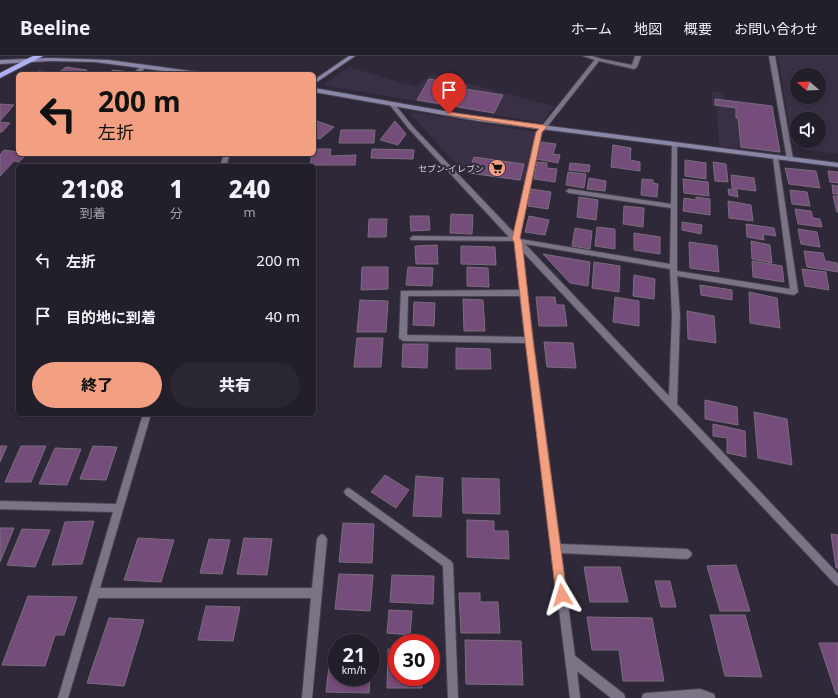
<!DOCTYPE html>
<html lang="ja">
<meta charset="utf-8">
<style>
body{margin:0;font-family:"Noto Sans","Noto Sans JP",sans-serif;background:#2a2732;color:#f1f3f6;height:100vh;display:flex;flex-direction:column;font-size:15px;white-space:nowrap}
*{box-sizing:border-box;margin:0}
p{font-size:13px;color:#a2a2a8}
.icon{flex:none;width:22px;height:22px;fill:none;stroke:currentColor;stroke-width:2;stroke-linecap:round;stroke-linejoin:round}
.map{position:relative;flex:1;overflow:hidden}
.sheet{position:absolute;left:16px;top:108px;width:300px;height:252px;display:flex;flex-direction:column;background:#221e2a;border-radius:6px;box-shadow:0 2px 6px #0003,0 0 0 1px #3f3c47}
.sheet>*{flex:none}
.top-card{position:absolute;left:16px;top:16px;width:300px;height:84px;border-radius:6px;box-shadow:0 2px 6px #0003,0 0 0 1px #3f3c47;background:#f39f82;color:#111;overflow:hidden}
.needle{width:26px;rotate:289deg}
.fabs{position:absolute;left:790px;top:12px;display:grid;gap:8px}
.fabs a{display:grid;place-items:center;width:36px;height:36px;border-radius:50%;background:#221e2a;box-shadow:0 2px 6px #0003,0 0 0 1px #3f3c47;font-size:20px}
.speed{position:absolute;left:328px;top:578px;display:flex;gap:8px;font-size:20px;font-weight:700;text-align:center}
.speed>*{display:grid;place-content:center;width:52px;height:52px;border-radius:50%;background:#221e2a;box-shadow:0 2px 6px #0003,0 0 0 1px #3f3c47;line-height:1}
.speed small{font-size:10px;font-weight:400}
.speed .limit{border:6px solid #d22;background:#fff;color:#111}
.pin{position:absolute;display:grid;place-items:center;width:34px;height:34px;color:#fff;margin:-41px -17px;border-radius:50% 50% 50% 0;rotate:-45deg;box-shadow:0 0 4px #0007}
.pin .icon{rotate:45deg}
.me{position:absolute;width:44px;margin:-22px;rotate:353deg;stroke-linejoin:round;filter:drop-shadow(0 0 3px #0008)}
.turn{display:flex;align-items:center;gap:14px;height:84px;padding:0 16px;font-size:18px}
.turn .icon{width:52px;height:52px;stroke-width:2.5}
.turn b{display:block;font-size:28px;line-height:34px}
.eta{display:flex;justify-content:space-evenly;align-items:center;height:68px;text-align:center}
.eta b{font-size:24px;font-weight:800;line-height:28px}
.cta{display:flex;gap:8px;margin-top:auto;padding:8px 16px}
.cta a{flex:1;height:46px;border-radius:24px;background:#f39f82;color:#111;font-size:16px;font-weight:800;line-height:46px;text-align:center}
.cta a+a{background:#2a2732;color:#f1f3f6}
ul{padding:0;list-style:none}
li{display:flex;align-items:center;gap:12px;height:56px;padding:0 16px}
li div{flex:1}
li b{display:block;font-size:15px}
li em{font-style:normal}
header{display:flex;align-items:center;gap:24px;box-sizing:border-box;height:56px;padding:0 20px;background:#221e2a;border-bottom:1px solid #3f3c47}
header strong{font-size:19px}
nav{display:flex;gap:22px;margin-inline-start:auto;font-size:14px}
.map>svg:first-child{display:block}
</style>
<header>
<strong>Beeline</strong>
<nav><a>ホーム</a><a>地図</a><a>概要</a><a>お問い合わせ</a></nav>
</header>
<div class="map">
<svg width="838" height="642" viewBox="0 0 838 642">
<rect width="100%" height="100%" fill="#2e2838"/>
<path fill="#393046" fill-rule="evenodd" d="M778,0H838V98L804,94L792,86ZM797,19H819V41H797ZM797,63H819V85H797Z
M349,11L416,31L432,18L554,50L542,67L323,29Z
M712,35L723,36L724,44L773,50L781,98L719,90L717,51L712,50Z
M413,56L536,76L526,126L465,117L411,59Z"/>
<path fill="#754d7a" stroke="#7b6d7d" d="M66,11L87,14L83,18H57Z
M113,14L130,16L129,18H108Z
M38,15L52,16L50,18H35Z
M429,23L467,30L465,33L503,39L494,57L417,44Z
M715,43L772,50L780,96L741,91L738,62H736V52L715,49Z
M0,48L14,49L0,65Z
M314,64L334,71L320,83L314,81Z
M395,65L406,78L398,89L380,84Z
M0,66L10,67L2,76H0Z
M341,74H375L374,87H339Z
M541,86L556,88L553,98L560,99L558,107L536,103Z
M613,89L631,92L630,104L640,106V115L611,111Z
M314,93H331L330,100L356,99L355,109H310L312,98H314Z
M372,93L414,94L413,103L371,102Z
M4,94L18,96V98H27L19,106L14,105L0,120V99Z
M474,101L524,108L520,124L469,117Z
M685,104L706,107V123L685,120Z
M537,106L547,107V112L557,113L555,126L534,123Z
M713,106L726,108L728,126L715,125Z
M570,107L590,109L589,116L569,114Z
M785,112L816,115L820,132L789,128Z
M828,115L838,116V127L830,126Z
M568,116L586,118L584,132L566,129Z
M731,119L754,122L756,135L732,132Z
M589,122L606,125L605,135L587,133Z
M642,123L653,124V127L658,128L657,141L641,139Z
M683,123L708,126L709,140L684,137Z
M832,129L838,130V138H833Z
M531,133L551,136L548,153L528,150Z
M728,133L737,134L738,141L729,139Z
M790,134L807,136L810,150L792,148Z
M833,140H838V156H837Z
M579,141L598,144L596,164L577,161Z
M696,141L710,143V159L683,155L684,142L696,144Z
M728,145L751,149L753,165L729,162Z
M624,150L644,152L643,171L623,168Z
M795,153L811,155L813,162L820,163L822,171L798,168Z
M451,158L473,159L472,178L450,177Z
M410,160H429L430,174L411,175Z
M529,160L549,164L545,179L525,176Z
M369,163H387L386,181H368Z
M682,166L702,169L701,178L682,174Z
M746,168L774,172L776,180L763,178L764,184L747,181Z
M597,171L615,173V193L595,190Z
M575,172L592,175L590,193L572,190Z
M798,173L817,176L820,191L801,188Z
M634,177L660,181V198L634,194Z
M751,185L770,189L772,207L752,203Z
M689,186L717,190L719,216L690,212Z
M437,189L438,208H416L415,190Z
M461,190L495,191L496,209L461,208Z
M804,195L823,197L825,205L837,207L838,216L807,211Z
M543,198L590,206L588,230L570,227Z
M752,205L782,210L784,226L753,221Z
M594,206L620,210L619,236L592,232Z
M362,211H388V233L361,234Z
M408,211L433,212L432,230L406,229Z
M467,211L488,212L489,231L467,230Z
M802,213L826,216L829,234L805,230Z
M634,219L655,223L654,243L633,240Z
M700,229L732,234V244L701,239Z
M749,236L777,242L780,272L750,267Z
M536,241H555L556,249H564L567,270H539Z
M615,241L639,245V270L613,266Z
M463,243L483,244L485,275H464Z
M360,244L388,245L386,276H357Z
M414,246L435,247L434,270L413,269Z
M687,255L714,260L716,287L688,283Z
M357,282H383L381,311H354Z
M544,286L573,287L576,312L547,311Z
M403,288H428L427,312L402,311Z
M456,292L490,293L491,313H456Z
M705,344L737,351L738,369L705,363Z
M754,356L787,363L792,409L758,402Z
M713,368L745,375L746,401L727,397V382L713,380Z
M0,390H7L0,406Z
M21,390H46L31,426H5Z
M93,390L117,391L106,424L80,423Z
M55,392L81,393L67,429L39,428Z
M385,419L409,434L396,452L371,436Z
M416,420L443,422L441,461L413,460Z
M462,422L499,423L500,458L463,457Z
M467,464L494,465V475H508L509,503L467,501Z
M94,465L82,508L52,509L65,466Z
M343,467L374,468L372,507L339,506Z
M0,472H14L0,506Z
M22,473L50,474L35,511L7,509Z
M831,478L838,479V512H836Z
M138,482L174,484L161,526L124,524Z
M244,482L272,483L267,519L237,518Z
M209,483L230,484L222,518L200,517Z
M736,509L750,555H720L707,510Z
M584,511H620L628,546H590Z
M339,518L373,519L370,555L335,553Z
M392,519L434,520L433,548L390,546Z
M655,525H670L676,551H661Z
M459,537H480V546H498L500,577H461Z
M28,540L77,541L64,579H55L45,610L2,609Z
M206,550L240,551L233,585L198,584Z
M389,554L412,555L410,579L387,577Z
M710,559H745L762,621L725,620Z
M587,561L652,562L664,625H623L619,594H592Z
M109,562L144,564L124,630L87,627Z
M465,584L521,585L523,629L466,628Z
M819,587H838V638H836Z
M331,593H337V621H370L369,637L326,636Z
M388,593H397V621H422V632H387Z"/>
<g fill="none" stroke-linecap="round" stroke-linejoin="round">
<defs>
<path id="lane" d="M583,0H592L601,3L598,5Z
M544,69L547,71L542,76L519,183L516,185L513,183L536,76Z"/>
<path id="street" d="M635,0H641L637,11L634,13L599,5L546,72H542V70L596,2L632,9Z
M769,0H775L793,103L790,105L787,103Z
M142,9L147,10L139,18H133Z
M389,46H393L413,71L520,183L670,208L671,152L569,137L566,135L569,133L671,148L672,89L675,87L677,88V215L790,233L773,102L776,100L778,101L798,236L794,239L677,220L680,260L677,348L838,518V530L835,528L522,195L533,284L560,488L687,493L690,495L692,498L690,501L687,503L561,497L575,600L624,638L625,642H611L577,615L580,642H570L526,287L403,285L399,282L401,235L520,234L515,186L514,185L411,184L410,182L413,180L509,181L409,73L389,48ZM525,188L670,213L672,260L669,340ZM408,240H520L525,281L407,279Z
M224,98H230L226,110H220Z
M143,358H151L100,532H312L317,483L319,480L322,478L325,480L327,483L312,642H302L311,542H98L68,642H58L113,456L0,453V445L116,448Z
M349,432L451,505L453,508L458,642H448L443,510L346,439L344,436L346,433Z
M700,633L714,638L715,642H642L643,638L647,637Z"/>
<path id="secondary" d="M349,0H355L314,28V24Z
M50,2L109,4L198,16L201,18H186L95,6L50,5L0,8V4Z
M314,32L478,61L838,107V111L478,65L314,36Z"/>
<path id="highway" d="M33,0H43L0,22V17Z"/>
</defs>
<use href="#lane" stroke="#4a4452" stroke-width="2"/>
<use href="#street" stroke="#4a4452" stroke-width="2"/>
<use href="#secondary" stroke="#4a4452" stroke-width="2"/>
<use href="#highway" stroke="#4a4452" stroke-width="2"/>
<use href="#lane" fill="#7b7487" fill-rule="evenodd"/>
<use href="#street" fill="#7b7487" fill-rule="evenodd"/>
<use href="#secondary" fill="#8a86a8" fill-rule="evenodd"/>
<use href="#highway" fill="#aeaff5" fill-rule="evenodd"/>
</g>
<path fill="#f39f82" stroke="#9e6754" d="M447,56L544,69L547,71L542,76L520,182L522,185L533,284L567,539L566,543L562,545L558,543L556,539L525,284L514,186L512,183L536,76L539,73L449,59H447Z"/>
<defs>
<symbol id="supermarket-disc" viewBox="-11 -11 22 22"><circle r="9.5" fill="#f39f82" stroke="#2e2838"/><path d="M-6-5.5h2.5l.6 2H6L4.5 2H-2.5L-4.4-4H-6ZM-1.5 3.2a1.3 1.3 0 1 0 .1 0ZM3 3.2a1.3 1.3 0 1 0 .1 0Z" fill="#111"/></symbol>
</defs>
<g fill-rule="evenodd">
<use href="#supermarket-disc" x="487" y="102" width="20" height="20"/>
</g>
<g text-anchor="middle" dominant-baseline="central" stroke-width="4" stroke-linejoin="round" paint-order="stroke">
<g font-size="9" fill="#ddd9e4" stroke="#2e2838" text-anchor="end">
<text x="484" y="112">セブン-イレブン</text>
</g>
</g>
</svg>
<div class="fabs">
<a><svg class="needle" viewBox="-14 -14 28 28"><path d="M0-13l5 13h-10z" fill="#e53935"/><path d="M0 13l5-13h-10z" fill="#a2a2a8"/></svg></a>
<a><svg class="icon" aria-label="sound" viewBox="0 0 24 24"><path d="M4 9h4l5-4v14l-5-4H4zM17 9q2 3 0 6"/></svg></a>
</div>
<div class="speed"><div>21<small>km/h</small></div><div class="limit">30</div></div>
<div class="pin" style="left:449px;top:58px;background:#d93025"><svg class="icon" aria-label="arrive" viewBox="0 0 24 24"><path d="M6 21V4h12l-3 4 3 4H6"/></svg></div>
<svg class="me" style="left:562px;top:539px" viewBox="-20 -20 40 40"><path d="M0-17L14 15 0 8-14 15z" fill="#f39f82" stroke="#fff" stroke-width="4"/></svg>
<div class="top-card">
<div class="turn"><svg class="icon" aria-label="left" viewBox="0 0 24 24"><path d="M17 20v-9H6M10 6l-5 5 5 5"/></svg><div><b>200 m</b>左折</div></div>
</div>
<section class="sheet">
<div class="eta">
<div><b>21:08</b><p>到着</p></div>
<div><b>1</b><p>分</p></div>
<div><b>240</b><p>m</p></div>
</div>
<ul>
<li><svg class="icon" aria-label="left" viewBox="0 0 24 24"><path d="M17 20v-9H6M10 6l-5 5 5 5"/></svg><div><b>左折</b></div><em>200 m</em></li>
<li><svg class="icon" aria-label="arrive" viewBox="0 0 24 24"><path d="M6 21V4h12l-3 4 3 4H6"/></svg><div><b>目的地に到着</b></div><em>40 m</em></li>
</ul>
<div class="cta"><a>終了</a><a>共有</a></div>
</section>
</div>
